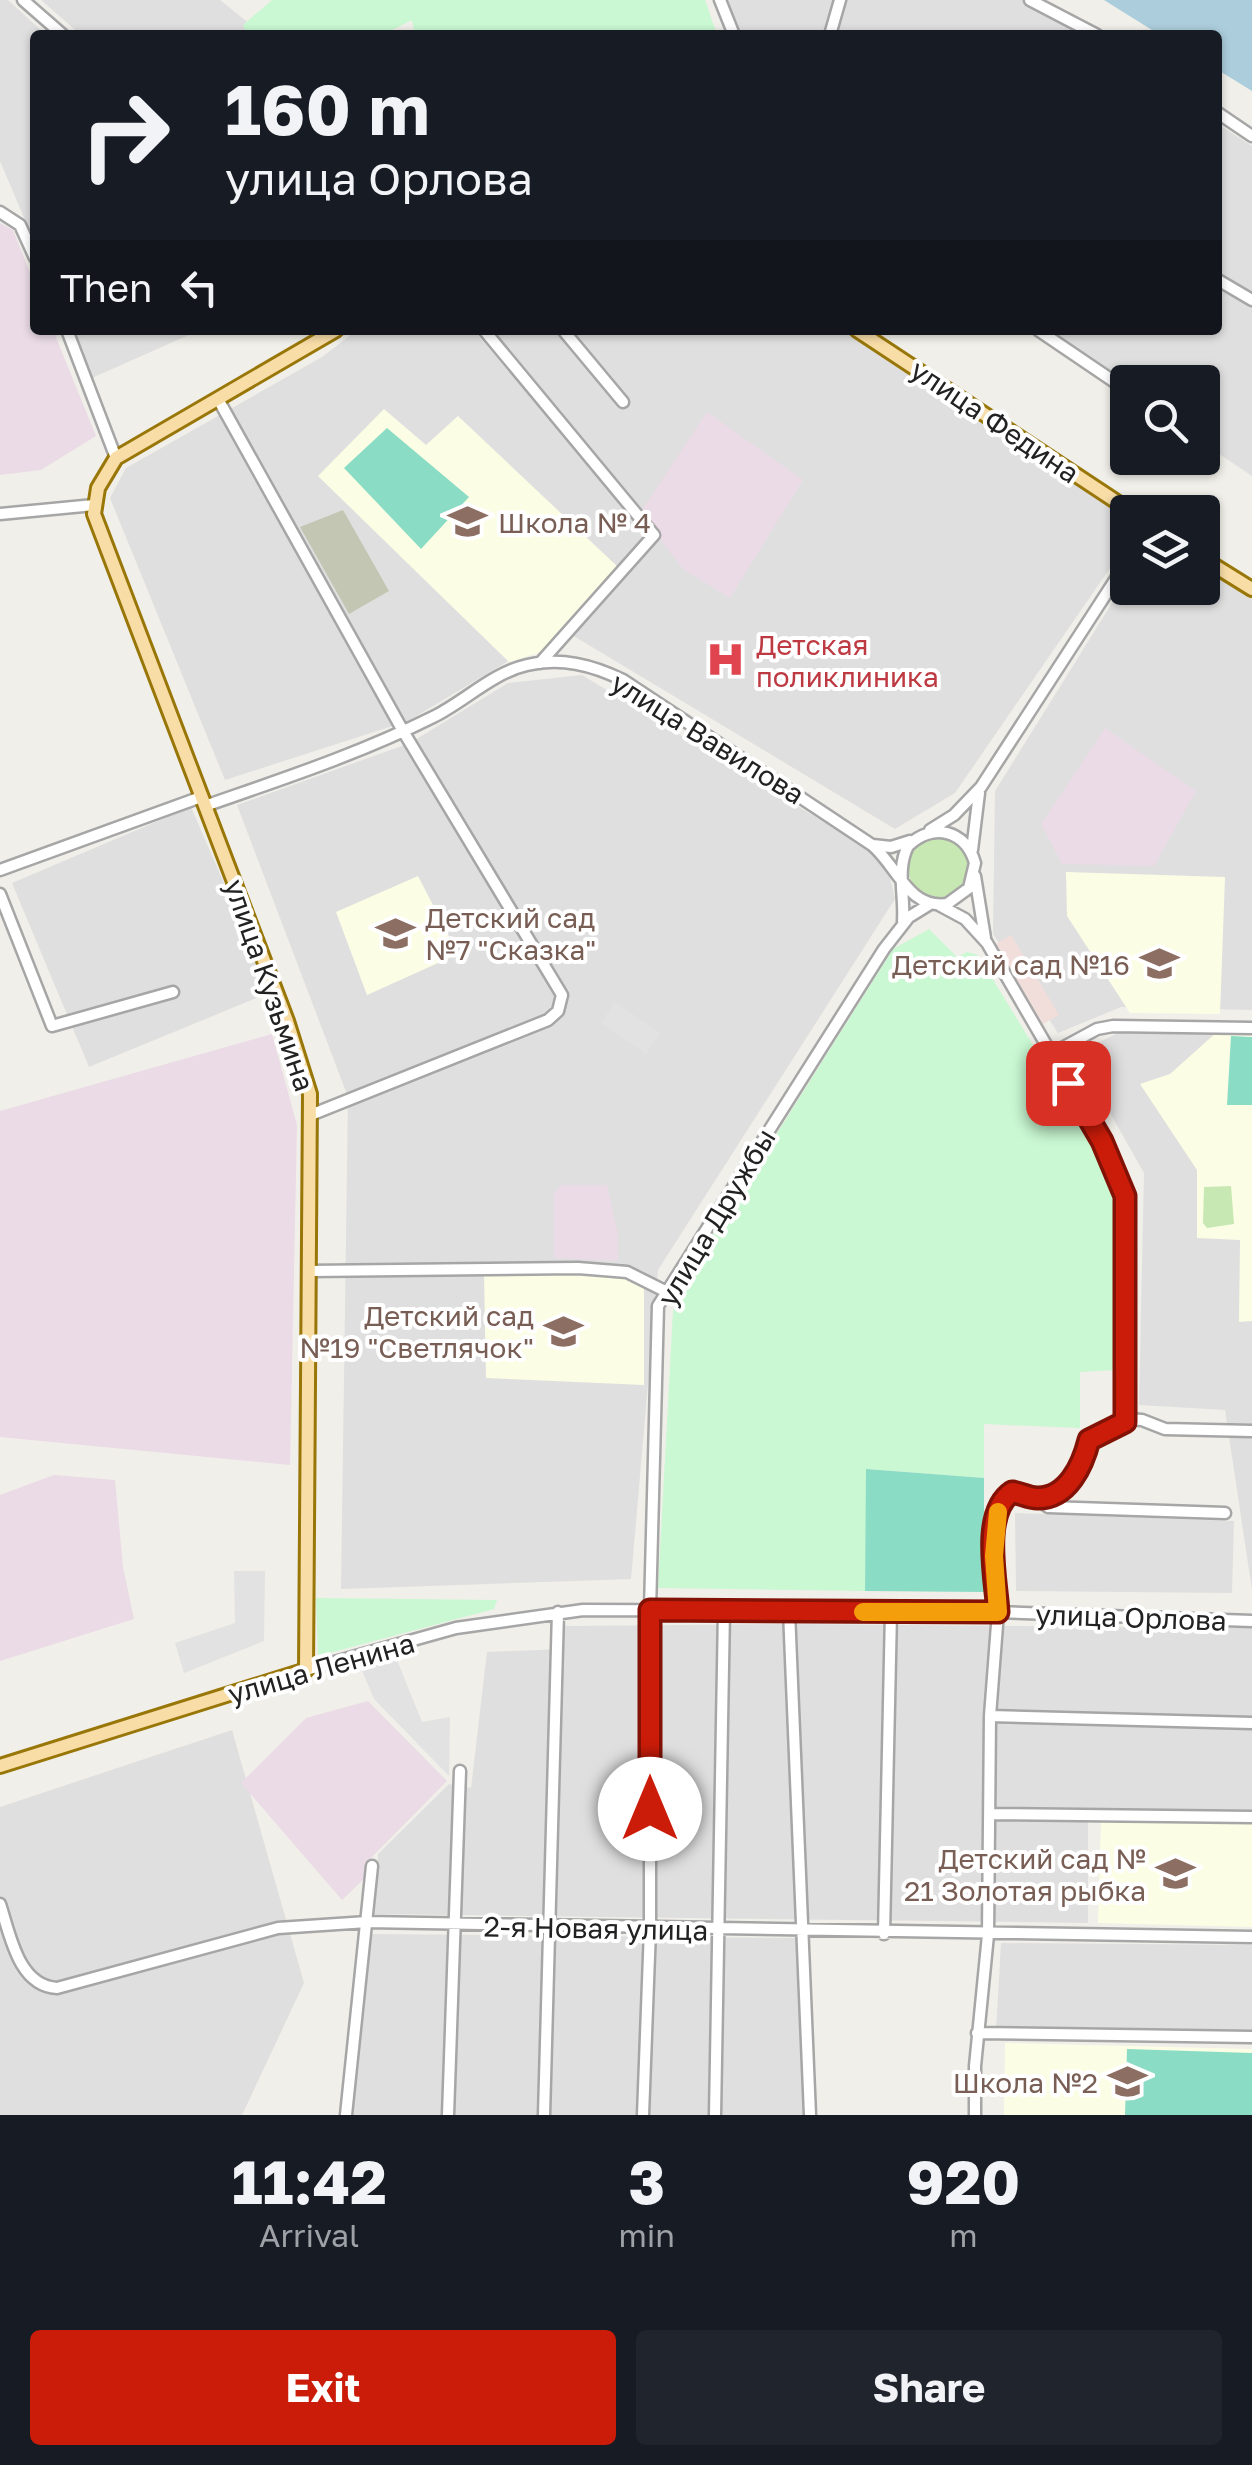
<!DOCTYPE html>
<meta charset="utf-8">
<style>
body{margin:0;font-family:"Golos Text",sans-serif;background:#20242c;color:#f1f3f6;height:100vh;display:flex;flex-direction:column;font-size:38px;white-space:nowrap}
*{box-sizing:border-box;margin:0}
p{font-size:32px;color:#9ea1a6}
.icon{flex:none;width:55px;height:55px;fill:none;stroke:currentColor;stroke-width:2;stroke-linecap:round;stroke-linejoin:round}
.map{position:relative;height:2115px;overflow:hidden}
.sheet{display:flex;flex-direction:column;background:#171b24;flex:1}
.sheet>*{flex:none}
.hud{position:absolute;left:30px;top:30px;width:1192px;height:305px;border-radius:10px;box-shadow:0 2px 8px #0004;background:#171b24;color:#f1f3f6;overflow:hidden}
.tools{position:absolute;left:1110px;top:365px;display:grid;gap:20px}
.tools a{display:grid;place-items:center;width:110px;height:110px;border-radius:10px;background:#171b24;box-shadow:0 2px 8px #0004;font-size:50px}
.pin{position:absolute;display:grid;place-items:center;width:85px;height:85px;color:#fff;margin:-42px;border-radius:20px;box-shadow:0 5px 15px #0006}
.me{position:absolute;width:110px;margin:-55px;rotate:0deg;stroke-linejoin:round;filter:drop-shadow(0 0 8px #0008)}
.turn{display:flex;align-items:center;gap:35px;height:210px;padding:0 30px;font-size:45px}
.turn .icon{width:130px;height:130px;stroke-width:2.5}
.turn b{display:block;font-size:70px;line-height:85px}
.then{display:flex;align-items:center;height:95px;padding:0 30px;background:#0003;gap:20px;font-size:38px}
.eta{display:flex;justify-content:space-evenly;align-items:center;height:170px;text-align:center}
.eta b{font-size:60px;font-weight:700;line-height:70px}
.cta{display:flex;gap:20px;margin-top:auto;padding:20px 30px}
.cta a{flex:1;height:115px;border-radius:10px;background:#ca1c09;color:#fff;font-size:40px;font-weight:700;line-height:115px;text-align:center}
.cta a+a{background:#20242c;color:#f1f3f6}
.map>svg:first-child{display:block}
</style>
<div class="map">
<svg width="1252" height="2115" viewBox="0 0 1252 2115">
<rect width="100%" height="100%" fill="#f1efe9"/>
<path fill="#e0dfdf" d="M0,0H8L46,35H35V244L0,161Z
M41,0H220L264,35H81Z
M727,0H1022L1080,35H740Z
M1218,124L1252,146V476L1203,443L1202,382H1128L1047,330H1218Z
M71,330H200L92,378Z
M357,330H473L629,505L634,499L491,330H846L1127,517L1128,542L955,793L895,829L562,629L408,721L225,780L110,498L126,468L322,357Z
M1203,563L1252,596V1010L1121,1007L1058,1033L993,934L995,791L1127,579L1128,588H1202Z
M582,675L886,860L895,899L658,1270L631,1579L341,1589L348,1097L237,805L410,743L508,683Z
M191,807L271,992L89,1067L12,883Z
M1129,1028L1252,1034V1590L1225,1410L1139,1405L1144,1173L1076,1053Z
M1015,1513L1234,1521L1232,1593L1016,1591Z
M784,1624L1252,1628V1812L1088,1810V1923L374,1914L378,1854L449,1784L471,1788L487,1652L560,1649L565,1626Z
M232,1730L304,1983L242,2115H0V1807Z
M369,1934L801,1938L805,2115H347Z
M1001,1943L1252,1945V2033L996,2032Z"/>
<path fill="#f1ddd9" d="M1011,935L1059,1015L1043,1024L996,944Z"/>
<path fill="#eadbe6" d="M0,223L13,230L35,285V330H53L96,436L41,470L0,475Z
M707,412L803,480L730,598L683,569L640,513Z
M1105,728L1196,791L1154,866L1062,864L1041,824Z
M272,1034L297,1125L290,1465L0,1437V1111Z
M560,1185H607L618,1235V1261L554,1258V1195Z
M54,1475L115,1480L123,1567L134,1619L0,1661V1495Z
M368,1701L447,1781L367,1862L365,1878L342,1900L241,1783L306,1718Z"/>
<path fill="#fbfee5" d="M384,409L426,445L458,416L619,568L541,652L509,662L318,476Z
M1066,872L1225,877L1220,1014L1130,1013L1067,916Z
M418,876L458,954L367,995L336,912Z
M1217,1032L1252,1034V1321L1239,1322L1240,1240L1197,1238V1170L1140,1084L1170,1074Z
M484,1273H606L644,1284V1385L486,1378Z
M1101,1820L1252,1824V1927L1098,1923Z
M1005,2043L1252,2049V2115H1004Z"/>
<path fill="#c4c6b4" d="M343,510L389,591L349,614L300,527Z"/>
<path fill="#c7e8b2" d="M908 868a31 31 0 1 1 62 0a31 31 0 1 1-62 0Z
M1231,1186L1234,1224L1207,1228L1203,1223L1204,1187Z"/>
<path fill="#c9f8d2" d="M272,0H705L717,35H415L412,20L382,35H247L243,25Z
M929,929L957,957L967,952L978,955L1113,1176L1119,1196L1115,1370L1080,1372V1428L984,1424V1478L867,1469L865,1591L658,1588L673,1311L679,1289L893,949Z
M316,1598L497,1600L494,1609L318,1656Z"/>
<path fill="#8bdcc5" d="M387,428L469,497L421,549L344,468Z
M1231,1036L1252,1037V1105H1227Z
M866,1469L984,1478V1592L865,1591Z
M1127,2049L1252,2053V2115H1125Z"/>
<path fill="#e2e2e2" d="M615,1002L660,1033L646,1054L601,1023Z
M234,1571H265L264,1641L184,1673L175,1643L235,1623Z
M397,1660L422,1722L450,1717L449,1776L374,1699L361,1668Z"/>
<path fill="#accddc" d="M1104,0H1252V91L1218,70V35H1160Z"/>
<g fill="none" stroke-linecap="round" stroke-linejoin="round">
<defs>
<path id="minor" d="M23,0L63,35
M720,0L734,35
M1030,0L1097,35
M830,35L840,0
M1218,113L1252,136
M0,212L20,225L35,258
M1218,280L1252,300
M67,330L116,458
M484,330L654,535L540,663
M563,330L623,402
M1038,330L1128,391
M218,399L403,731L562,995L558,1011L548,1020L313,1114
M0,514L94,505
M205,806C282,779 359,754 433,717C464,702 492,673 527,665C561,657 592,665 623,680L872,845C898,867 908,909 947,904L969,888L975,863C966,830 932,822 908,846C896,869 905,896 903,921
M930,830L954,815L981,787L1128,560
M873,845L891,847L910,841
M972,850L979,793
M0,870L201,797
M975,876L985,938
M0,894L52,1026L173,992
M939,905L965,919L987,943L1102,1141L1125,1196L1126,1419
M1051,1054L1097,1029L1113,1026L1252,1028
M310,1271L578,1268L627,1272L665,1291
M1126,1419L1142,1420L1165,1429L1252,1431
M1036,1498L1048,1507L1225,1513
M789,1611L810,2115
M306,1670L456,1628L583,1610L998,1612L1252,1621
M990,1716L1252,1723
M990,1814L1252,1817
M0,1904C10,1934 18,1986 57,1988L278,1928L367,1922L1252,1937
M884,1934L891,1612
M977,2033L1252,2037
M346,2115L372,1866
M448,2115L460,1771
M544,2115L558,1612
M643,2115L650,1929V1610L658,1306L884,949L909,917L930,904
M715,2115L724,1610
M975,2115V2066L988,1935L990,1716L998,1612L994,1556L999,1506L1012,1492C1020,1493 1029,1498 1037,1498C1068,1499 1083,1464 1089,1440L1126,1419"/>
<path id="major" d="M857,330L1132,512
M1202,558L1252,589
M0,1766L306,1670L310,1094L287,1021L94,514L98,488L116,458L336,330"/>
</defs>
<use href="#minor" stroke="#a6a6a6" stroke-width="15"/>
<use href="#major" stroke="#987607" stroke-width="18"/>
<use href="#minor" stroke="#fff" stroke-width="10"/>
<use href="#major" stroke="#f8dda7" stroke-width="12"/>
</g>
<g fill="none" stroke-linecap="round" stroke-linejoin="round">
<defs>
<path id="route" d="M650,1809V1610L998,1612C996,1580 981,1513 1012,1492C1020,1493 1029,1498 1037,1498C1068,1499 1083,1464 1089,1440L1125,1422V1196L1102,1141L1068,1083"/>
</defs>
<use href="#route" stroke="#831206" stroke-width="25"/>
<use href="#route" stroke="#ca1c09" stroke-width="18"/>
<path stroke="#f59e0b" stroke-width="18" d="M863,1612H998L994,1556L998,1512"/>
</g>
<defs>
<symbol id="school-bare" viewBox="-9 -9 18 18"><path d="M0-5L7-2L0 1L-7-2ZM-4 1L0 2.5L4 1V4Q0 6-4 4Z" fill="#8d6e63" stroke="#fff" stroke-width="2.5" paint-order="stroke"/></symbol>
<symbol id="hospital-bare" viewBox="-9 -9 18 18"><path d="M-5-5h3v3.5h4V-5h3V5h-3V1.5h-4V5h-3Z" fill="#e0444e" stroke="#fff" stroke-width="2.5" paint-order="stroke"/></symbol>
</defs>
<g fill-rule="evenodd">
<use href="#school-bare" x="440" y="494" width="55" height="55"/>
<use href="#hospital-bare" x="698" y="632" width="55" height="55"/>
<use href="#school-bare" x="368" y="906" width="55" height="55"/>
<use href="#school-bare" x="1132" y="936" width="55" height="55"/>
<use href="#school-bare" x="536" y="1304" width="55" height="55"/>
<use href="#school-bare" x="1148" y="1846" width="55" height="55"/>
<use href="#school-bare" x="1100" y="2054" width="55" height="55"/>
</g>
<g text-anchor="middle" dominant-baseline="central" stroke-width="8" stroke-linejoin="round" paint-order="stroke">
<g font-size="28" fill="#222" stroke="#fff">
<text transform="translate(995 421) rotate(34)">улица Федина</text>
<text transform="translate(708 738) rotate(32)">улица Вавилова</text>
<text transform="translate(270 985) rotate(71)">улица Кузьмина</text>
<text transform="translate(716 1217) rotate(-59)">улица Дружбы</text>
<text transform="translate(1131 1617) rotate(2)">улица Орлова</text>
<text transform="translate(321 1668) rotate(-16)">улица Ленина</text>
<text transform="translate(596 1928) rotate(1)">2-я Новая улица</text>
</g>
<g font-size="28" fill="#785e54" stroke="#fff" text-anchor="end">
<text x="498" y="522" text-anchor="start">Школа № 4</text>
<text x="425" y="917" text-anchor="start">Детский сад<tspan x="425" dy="32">№7 "Сказка"</tspan></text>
<text x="1130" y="964">Детский сад №16</text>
<text x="534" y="1315">Детский сад<tspan x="534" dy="32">№19 "Светлячок"</tspan></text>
<text x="1146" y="1858">Детский сад №<tspan x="1146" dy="32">21 Золотая рыбка</tspan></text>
<text x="1098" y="2082">Школа №2</text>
</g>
<g font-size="28" fill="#be3a42" stroke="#fff" text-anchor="start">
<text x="756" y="644">Детская<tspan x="756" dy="32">поликлиника</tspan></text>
</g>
</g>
</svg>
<div class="tools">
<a><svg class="icon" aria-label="search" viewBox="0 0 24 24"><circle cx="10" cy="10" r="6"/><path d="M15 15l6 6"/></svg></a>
<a><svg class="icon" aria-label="layers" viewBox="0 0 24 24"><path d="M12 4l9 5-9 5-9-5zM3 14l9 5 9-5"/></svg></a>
</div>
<div class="pin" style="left:1068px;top:1083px;background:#d93025"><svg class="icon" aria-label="arrive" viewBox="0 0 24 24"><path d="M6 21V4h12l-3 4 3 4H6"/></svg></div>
<svg class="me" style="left:650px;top:1809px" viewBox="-20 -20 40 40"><circle r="19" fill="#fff"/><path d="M0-13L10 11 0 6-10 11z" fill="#ca1c09"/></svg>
<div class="hud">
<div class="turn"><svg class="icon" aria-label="right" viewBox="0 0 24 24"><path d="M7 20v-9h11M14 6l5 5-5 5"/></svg><div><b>160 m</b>улица Орлова</div></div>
<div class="then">Then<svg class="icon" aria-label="left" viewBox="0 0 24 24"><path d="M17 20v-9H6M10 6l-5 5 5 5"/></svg></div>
</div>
</div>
<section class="sheet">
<div class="eta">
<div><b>11:42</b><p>Arrival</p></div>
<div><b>3</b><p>min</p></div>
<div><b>920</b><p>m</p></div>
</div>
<div class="cta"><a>Exit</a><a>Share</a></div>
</section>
